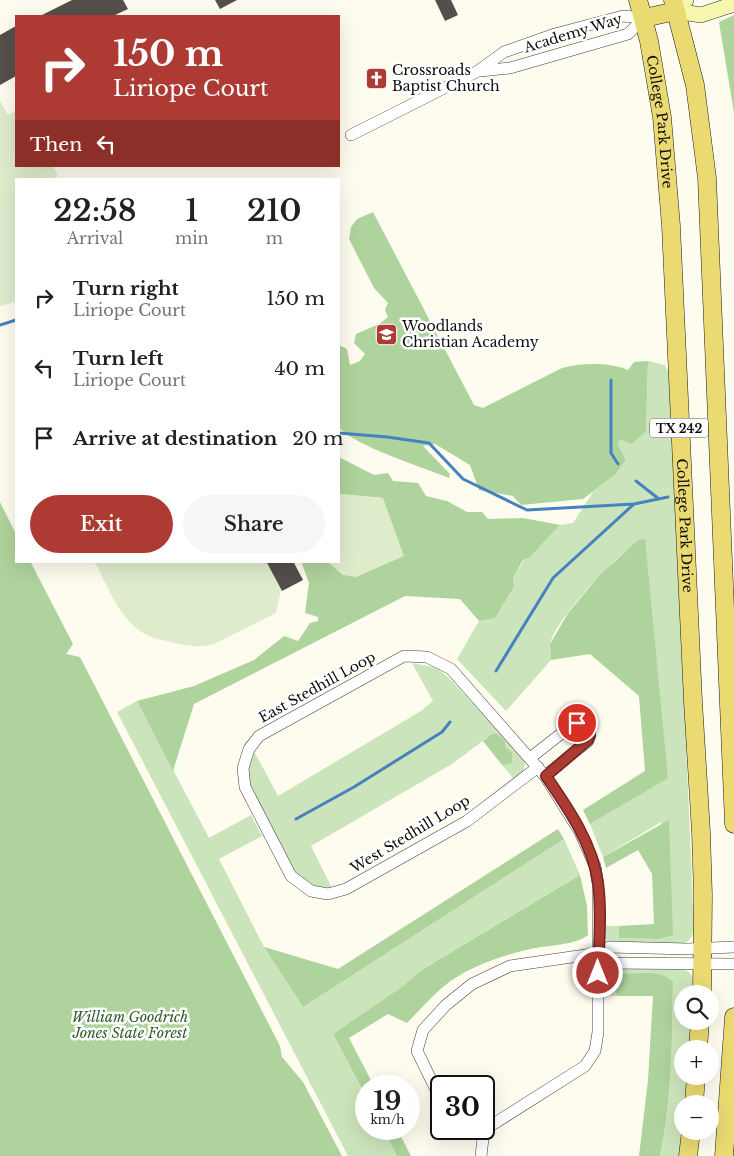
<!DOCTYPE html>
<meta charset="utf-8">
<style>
body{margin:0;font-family:"Libre Baskerville",serif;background:#f6f6f6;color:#202124;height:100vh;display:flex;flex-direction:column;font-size:19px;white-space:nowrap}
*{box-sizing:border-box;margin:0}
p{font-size:16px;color:#757577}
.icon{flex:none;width:28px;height:28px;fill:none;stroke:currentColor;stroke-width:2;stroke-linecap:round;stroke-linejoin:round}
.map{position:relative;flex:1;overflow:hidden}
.sheet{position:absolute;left:15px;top:178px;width:325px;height:385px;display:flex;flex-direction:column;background:#fff;border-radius:0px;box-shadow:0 5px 20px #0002}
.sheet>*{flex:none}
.hud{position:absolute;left:15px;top:15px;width:325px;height:152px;border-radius:0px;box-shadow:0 5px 20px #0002;background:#ae3b33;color:#fff;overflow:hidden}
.tools{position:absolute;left:674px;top:985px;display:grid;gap:10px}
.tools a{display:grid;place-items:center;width:45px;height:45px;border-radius:50%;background:#fff;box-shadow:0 5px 20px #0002;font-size:25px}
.speed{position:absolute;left:355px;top:1075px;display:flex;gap:10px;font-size:25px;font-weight:700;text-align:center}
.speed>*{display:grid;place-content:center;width:65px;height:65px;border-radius:50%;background:#fff;box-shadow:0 5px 20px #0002;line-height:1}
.speed small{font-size:12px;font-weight:400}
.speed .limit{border:2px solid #111;border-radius:8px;background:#fff;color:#111}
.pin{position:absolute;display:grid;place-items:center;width:42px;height:42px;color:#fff;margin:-21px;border:2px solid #fff;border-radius:50%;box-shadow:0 1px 5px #0007}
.me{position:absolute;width:55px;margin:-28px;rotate:0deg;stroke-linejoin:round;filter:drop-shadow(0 0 4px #0008)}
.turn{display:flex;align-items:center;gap:18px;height:105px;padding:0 15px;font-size:22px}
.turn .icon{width:65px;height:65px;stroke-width:2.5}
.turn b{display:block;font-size:35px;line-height:42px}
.then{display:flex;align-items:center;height:48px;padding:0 15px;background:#0003;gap:10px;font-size:19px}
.eta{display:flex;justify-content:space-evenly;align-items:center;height:85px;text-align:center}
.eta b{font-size:30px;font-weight:600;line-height:35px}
.button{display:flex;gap:10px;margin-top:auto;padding:10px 15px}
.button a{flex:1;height:58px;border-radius:30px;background:#ae3b33;color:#fff;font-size:20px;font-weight:600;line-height:58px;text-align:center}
.button a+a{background:#f6f6f6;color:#202124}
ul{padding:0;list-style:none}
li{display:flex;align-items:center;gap:15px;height:70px;padding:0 15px}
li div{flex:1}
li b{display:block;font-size:19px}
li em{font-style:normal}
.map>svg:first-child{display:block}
</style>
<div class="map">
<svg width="734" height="1156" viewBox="0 0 734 1156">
<rect width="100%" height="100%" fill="#fdfcee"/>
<path fill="#cce4bb" d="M648,361L665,365L670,376L694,929C691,937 691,942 681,944L608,942L604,936L605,926H619V938L658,939L661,822L603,857L590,824L668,777L623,553C605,570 554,621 550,645C550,649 551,656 551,660L506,711L457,659L479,621L495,618L514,587L513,578L524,560L529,558L560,525L573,523L593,492L615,475L626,460L618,445L620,439L646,431Z
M412,663L437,668L450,679L525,760L524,770L514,779L502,765L511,763L505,747L492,734L452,764L311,846L333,890L315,889L298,879L249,786L248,764L254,751L278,796L421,711L433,701Z
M137,701L209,838L251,815L262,836L219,859L264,947L303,1007L564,839L580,875L420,971L403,986L333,1034L366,1098V1129H383L397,1156H348L117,712Z
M615,968L683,969C695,973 694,983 693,994H682V1021H692L690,1049H682V1076H689L686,1104H682L680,1156H660C672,1098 672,1041 673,982L612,988L618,996L603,995L606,973Z"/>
<path fill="#afd39c" d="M734,15V113L719,22Z
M373,212L474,405L483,408L562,368C581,363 609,362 628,370L634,362L648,361L646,431L632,444L620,439L618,445L626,460L615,475L583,499L521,505L513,496L479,490L470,465L435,444L423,446L450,474L449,478C425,468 352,445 339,427V345L347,349L350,365L360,361L365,354L354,343L356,334L379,324L388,317L385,310L388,303L374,288L349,239L351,227L357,219Z
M339,457L374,475L388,473L393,481L418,483L426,496L447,501L467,512H482L488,519L523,518L560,525L529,558L523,560L513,578L514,587L495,618L479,621L460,599L405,596L194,704L173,771L137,701L194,686L254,660L284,636L298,641L310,623L318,621V617L305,613L309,583L301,561H327L343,575L383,498L339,494Z
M0,502L16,534V561H30L73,644L66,654L80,657L280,1046L282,1057L303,1082L342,1156H0Z
M645,539L668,778L590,824L583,810L645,771L639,696L590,654L551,660L550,644L568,613L600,575L638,540Z
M492,734H497L505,741V747L512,753V763L502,765L483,741Z
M669,820L673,935L658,939L619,938V926L654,924L652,874L638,850L606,868L603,857Z
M558,829L564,839L303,1007L264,947L338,969Z
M580,875L587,906L588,935C575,946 544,945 526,950C498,957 466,968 443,987C430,998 419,1011 407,1023L388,1014L349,1038L374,1086H366V1097L333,1034L403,986L420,971Z
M622,974C638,974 661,969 673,982C672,1041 672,1098 660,1156H639L648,1080L653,996H618L612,988V979Z
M383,1129H397L411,1156H397Z"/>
<path fill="#deeccc" d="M0,101L8,115L16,111V166H53L58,176L52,179H16V302L0,306Z
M339,494L383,498L404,556L356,577L343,575L327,561H339Z
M94,561H266L281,590L276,613L214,644C199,648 185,646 171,642C164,640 156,639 149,636C120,623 108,586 94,561Z"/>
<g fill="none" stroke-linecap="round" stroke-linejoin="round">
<path stroke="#4682bf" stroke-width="3" d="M0,325L16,320
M611,380V453L618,464
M339,433L387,437L429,443L463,479L527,510L634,504
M636,481L659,499
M496,671L553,578L634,504L668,497
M296,819L354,787L442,732L450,722"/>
</g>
<path fill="#544f4a" d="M72,0H123L128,9L113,16H40Z
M215,0H237L220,9Z
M435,0H451L458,15L445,21Z
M16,26V76L0,85V35Z
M266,561H293L303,580L282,591Z"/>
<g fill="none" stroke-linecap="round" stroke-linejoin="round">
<defs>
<path id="street" d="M480,71L510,68L628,34L644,18
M351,135L478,71L504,52L555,34L623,16L644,18
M530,758L571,726L577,723L587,727L590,735L588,741L545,776
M599,953L610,963L734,964
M441,1100L417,1051L423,1030L446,1005L472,984L510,966L599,953L609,947L688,949L734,947
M484,1130L585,1066L595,1051L598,1032V884L595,866L580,832L545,776L451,669L427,657L404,656L259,736L249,749L243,768L245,787L291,876L311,891L328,894L346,889L467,821L538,767
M481,1156L484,1130"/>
<path id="secondary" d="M686,0L676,11L701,15L734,4"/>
<g id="primary">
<path id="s1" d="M638,0L649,41L662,117L671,226L693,701L701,832L703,895L702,994"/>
<path d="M673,0L695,85L707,178L734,824"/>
<path d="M644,18L676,11"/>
<path d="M698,1049L700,1021"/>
<path d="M694,1104L696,1076"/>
<path d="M688,1156L691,1131"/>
<path d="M724,1156L734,1017"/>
</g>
</defs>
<use href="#street" stroke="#3f3f3f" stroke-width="12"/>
<use href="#secondary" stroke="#2e2e2e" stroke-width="16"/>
<use href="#primary" stroke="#1d1d1d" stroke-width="19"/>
<use href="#street" stroke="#fff" stroke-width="11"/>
<use href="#secondary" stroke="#f6f6af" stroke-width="15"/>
<use href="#primary" stroke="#eada71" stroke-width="18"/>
</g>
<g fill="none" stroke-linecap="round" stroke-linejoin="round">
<defs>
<path id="route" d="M577,723L587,727L590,735L588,740L546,776C568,808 593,844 598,883C602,912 599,943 598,973"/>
</defs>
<use href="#route" stroke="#712621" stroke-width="12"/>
<use href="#route" stroke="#ae3b33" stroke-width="9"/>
</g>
<defs>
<symbol id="church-square" viewBox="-11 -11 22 22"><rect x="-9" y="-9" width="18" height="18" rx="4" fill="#ae3b33" stroke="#fff"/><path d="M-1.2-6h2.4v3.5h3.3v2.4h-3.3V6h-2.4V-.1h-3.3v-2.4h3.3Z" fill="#fff"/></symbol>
<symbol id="school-square" viewBox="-11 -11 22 22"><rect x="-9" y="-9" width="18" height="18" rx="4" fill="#ae3b33" stroke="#fff"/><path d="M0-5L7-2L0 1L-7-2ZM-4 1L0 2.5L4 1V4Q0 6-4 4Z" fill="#fff"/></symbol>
</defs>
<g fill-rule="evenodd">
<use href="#church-square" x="364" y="66" width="25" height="25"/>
<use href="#school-square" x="374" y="322" width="25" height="25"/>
</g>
<g text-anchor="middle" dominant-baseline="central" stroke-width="5" stroke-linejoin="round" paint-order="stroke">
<rect fill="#fff" stroke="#555" stroke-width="1" x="650" y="418.5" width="58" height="19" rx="4"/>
<g font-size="12" font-weight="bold" fill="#0c0c0c">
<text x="679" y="428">TX 242</text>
</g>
<g font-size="14" fill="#0c0c0c" stroke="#fff">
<text transform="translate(573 33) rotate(-17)">Academy Way</text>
<text stroke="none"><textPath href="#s1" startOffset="124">College Park Drive</textPath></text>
<text stroke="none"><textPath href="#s1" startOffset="529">College Park Drive</textPath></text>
<text transform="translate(317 687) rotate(-29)">East Stedhill Loop</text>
<text transform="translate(410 834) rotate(-31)">West Stedhill Loop</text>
</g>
<g font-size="14" fill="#0c0c0c" stroke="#fff" text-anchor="start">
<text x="392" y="70">Crossroads<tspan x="392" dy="16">Baptist Church</tspan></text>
<text x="402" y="326">Woodlands<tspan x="402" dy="16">Christian Academy</tspan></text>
</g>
<g font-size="14" font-style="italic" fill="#2a5d24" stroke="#fff">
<text x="130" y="1017">William Goodrich<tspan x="130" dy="16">Jones State Forest</tspan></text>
</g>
</g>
</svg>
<div class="tools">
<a><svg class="icon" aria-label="search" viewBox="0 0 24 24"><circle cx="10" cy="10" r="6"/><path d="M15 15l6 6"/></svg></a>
<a>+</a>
<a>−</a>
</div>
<div class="speed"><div>19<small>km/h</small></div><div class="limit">30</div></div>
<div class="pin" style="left:577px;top:723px;background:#d93025"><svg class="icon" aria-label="arrive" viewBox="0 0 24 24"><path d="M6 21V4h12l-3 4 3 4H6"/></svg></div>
<svg class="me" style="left:598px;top:973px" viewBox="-20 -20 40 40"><circle r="17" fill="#ae3b33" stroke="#fff" stroke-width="3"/><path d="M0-11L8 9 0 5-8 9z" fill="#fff"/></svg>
<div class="hud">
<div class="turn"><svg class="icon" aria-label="right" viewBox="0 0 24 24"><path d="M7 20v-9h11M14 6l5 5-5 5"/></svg><div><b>150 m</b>Liriope Court</div></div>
<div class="then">Then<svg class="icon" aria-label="left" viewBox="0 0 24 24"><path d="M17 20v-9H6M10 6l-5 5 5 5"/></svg></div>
</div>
<section class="sheet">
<div class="eta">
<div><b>22:58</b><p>Arrival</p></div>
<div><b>1</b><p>min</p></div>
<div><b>210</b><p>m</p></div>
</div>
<ul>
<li><svg class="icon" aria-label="right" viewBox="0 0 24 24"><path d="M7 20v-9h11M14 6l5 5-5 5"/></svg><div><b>Turn right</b><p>Liriope Court</p></div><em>150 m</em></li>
<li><svg class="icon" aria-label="left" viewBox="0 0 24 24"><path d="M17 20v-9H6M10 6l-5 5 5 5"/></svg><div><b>Turn left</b><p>Liriope Court</p></div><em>40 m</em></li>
<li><svg class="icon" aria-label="arrive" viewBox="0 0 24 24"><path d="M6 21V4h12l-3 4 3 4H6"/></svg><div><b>Arrive at destination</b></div><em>20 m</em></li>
</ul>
<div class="button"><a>Exit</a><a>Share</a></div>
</section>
</div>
